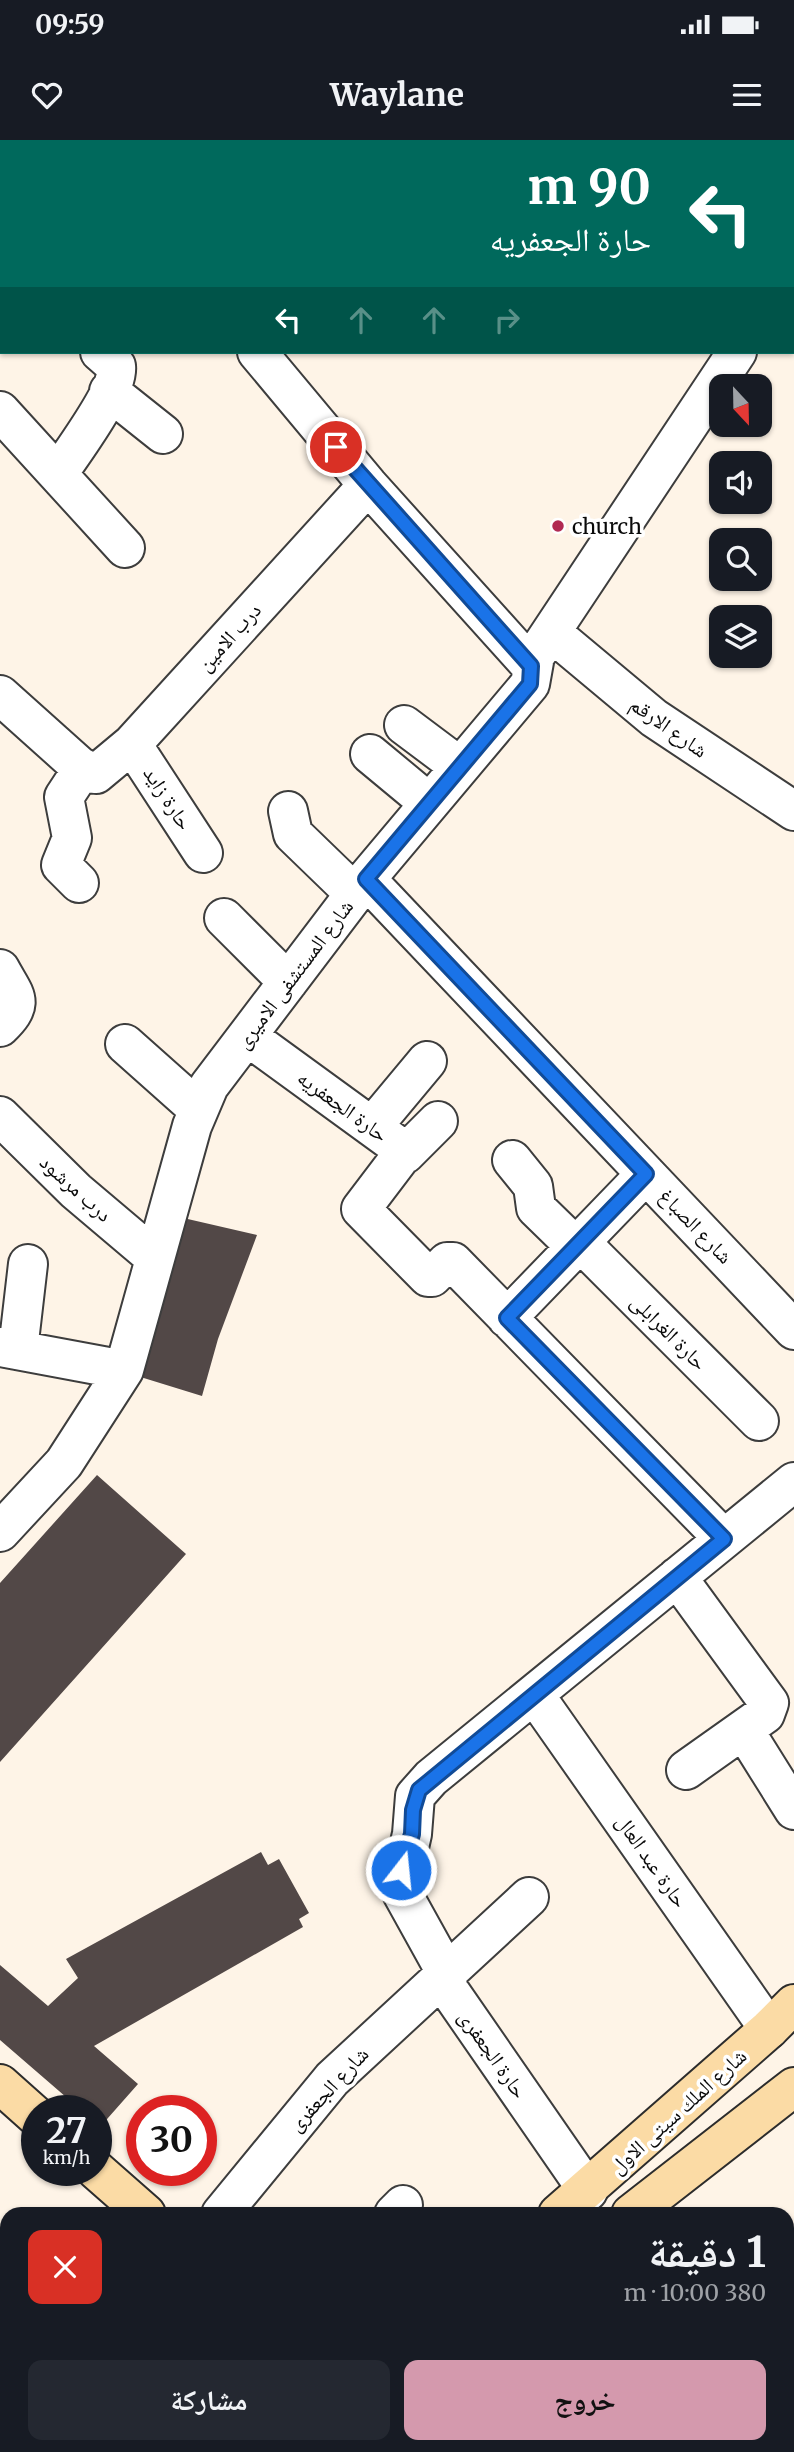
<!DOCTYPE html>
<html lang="ar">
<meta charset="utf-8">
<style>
body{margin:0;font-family:Merriweather,"Noto Naskh Arabic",serif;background:#242831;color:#f1f3f6;direction:rtl;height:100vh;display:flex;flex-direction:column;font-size:26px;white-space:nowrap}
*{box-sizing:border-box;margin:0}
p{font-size:23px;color:#9ea1a6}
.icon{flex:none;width:38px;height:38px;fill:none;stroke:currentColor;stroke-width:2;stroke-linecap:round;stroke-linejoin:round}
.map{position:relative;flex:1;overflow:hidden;direction:ltr}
.sheet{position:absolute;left:0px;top:2067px;width:794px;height:247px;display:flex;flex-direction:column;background:#171b24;border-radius:21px 21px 0 0;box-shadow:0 2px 5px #0004;direction:rtl}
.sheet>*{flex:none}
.hud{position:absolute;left:0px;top:0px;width:794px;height:214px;box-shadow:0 2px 5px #0004;direction:rtl;background:#00695c;color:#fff;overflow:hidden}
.needle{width:46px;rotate:158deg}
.buttons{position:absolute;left:709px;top:234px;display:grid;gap:14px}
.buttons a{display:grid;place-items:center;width:63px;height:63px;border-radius:14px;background:#171b24;box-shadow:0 2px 5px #0004;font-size:35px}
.speed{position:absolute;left:21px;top:1955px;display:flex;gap:14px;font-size:35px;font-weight:700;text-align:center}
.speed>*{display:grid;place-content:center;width:91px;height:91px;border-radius:50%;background:#171b24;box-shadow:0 2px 5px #0004;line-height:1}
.speed small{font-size:18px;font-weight:400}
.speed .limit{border:10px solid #d22;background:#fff;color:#111}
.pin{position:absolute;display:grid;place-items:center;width:60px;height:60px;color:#fff;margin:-30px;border:4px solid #fff;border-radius:50%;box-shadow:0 2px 7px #0007}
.me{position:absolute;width:77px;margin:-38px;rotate:16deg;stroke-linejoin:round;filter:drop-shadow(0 0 5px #0008)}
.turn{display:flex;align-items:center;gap:24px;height:147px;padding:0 28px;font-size:32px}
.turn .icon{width:91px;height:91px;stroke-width:2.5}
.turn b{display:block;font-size:49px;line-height:60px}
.lanes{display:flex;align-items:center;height:66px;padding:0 28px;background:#0003;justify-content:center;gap:35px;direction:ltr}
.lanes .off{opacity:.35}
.round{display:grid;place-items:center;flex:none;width:74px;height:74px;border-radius:14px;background:#242831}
.headline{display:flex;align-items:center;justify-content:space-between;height:119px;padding:0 28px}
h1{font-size:42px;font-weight:700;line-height:52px}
.cta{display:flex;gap:14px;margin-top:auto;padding:14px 28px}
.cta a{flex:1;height:80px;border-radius:14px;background:#d499ad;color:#111;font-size:28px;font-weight:700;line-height:80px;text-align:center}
.cta a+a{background:#242831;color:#f1f3f6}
.status{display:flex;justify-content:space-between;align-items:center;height:49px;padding:0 35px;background:#171b24;direction:ltr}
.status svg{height:19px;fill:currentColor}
header{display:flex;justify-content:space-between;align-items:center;height:91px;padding:0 28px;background:#171b24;font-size:32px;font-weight:700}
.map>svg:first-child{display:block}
</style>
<div class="status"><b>09:59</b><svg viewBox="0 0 49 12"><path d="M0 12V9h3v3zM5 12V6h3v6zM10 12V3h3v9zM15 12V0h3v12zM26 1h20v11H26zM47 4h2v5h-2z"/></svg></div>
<header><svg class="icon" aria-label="menu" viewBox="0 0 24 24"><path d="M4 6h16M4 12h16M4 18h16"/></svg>Waylane<svg class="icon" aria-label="heart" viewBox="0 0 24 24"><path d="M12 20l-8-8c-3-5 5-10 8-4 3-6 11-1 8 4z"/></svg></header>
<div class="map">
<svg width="794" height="2312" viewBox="0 0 794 2312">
<rect width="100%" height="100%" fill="#fef4e7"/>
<path fill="#524847" d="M179,1077L257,1095L218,1199L202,1256L134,1235Z
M97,1335L186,1414L0,1622V1443Z
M261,1712L268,1725L279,1719L309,1773L299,1779L303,1787L94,1906L138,1944L100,1987L96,1984V1970H81L0,1900V1825L48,1866L78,1838L66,1819Z"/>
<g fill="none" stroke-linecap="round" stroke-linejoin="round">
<defs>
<path id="street" d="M81,0L85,2
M219,0L221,2
M528,0L531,2
M185,2L187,0
M428,2L429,0
M0,97H2
M793,127L794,125
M0,161L2,158
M257,212L368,345L531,526
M109,251L163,294
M0,271L125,408
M58,334C72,312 120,250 116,226L100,212
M551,492L654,578L794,671
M0,555L87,633L96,634L132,604L368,345
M404,585L460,627
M132,604L203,713
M370,614L429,663
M288,671L293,694L355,754
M366,739L794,1190
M79,743L61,725L72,698L64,657L83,628
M224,778L288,842
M0,829C15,857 26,862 0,887
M247,896L405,1011L361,1069L428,1137H432L447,1122H453L724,1399
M125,904L198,969
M0,976L76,1051L154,1117
M372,987L427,921
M405,1014L438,981
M512,1020L533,1046L536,1068L576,1107
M580,1102L759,1281
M507,1178L646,1034
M0,1207L124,1230
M18,1210L28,1124
M0,1392L64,1323L124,1230L192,986L209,946L366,739L530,544L535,516L737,212
M677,1437L769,1563L765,1574L686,1630
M534,1554L769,1889
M744,1590L794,1670
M588,2051L449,1850L443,1827L402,1753L401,1742L412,1694L415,1656L431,1638L794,1342
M221,2074L332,1939L529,1757
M394,2074L403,2065
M788,2251L794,2250
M463,2306L468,2312
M283,2312L288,2306
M357,2312L363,2306
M683,2312L692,2306"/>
<path id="secondary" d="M0,1944L37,1977
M96,2030L146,2074
M558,2074L769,1889L794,1864
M631,2074L794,1947"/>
</defs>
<use href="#street" stroke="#3d3d3d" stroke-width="42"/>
<use href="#secondary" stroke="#2c2c2c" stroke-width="42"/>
<use href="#street" stroke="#fff" stroke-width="38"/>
<use href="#secondary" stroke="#fbdba5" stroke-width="38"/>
</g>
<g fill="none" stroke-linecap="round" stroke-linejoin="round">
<defs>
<path id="route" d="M336,307L531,526L530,544L366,739L646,1034L507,1178L724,1399L419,1650L413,1670L412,1694L401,1730"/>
</defs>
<use href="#route" stroke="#114b97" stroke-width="18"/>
<use href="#route" stroke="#1a73e8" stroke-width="12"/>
</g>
<circle fill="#b12a53" stroke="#fff" stroke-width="2.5" cx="558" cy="386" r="7"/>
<g text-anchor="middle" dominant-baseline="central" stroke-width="7" stroke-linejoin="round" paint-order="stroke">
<g font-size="21" fill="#0a0a0a" stroke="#fff" text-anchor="start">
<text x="572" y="386">church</text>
</g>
<g font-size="21" fill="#0a0a0a" stroke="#fff">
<text transform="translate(229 497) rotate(-48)">درب الامين</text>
<text transform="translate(669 587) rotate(35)">شارع الارقم</text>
<text transform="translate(168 658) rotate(57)">حارة زايد</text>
<text transform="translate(294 834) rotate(-53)">شارع المستشفى الاميرى</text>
<text transform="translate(343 966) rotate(36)">حارة الجعفريه</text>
<text transform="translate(76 1048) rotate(42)">درب مرشود</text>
<text transform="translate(696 1086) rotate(46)">شارع الصباغ</text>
<text transform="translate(669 1192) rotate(45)">حارة الغرابلى</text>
<text transform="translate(652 1721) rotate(55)">حارة عبد العال</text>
<text transform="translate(493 1914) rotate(55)">حارة الجعفرى</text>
<text transform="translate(328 1949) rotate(-47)">شارع الجعفرى</text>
<text transform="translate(678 1971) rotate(-42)">شارع الملك سيتى الاول</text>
</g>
</g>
</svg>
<div class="buttons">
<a><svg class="needle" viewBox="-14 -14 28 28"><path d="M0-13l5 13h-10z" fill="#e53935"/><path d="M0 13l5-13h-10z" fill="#9ea1a6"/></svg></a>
<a><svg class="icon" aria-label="sound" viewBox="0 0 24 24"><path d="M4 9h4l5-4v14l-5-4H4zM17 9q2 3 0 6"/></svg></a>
<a><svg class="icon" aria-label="search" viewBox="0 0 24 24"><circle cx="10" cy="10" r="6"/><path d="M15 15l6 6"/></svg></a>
<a><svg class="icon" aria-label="layers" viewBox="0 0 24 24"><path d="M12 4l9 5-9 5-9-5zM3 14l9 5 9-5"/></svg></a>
</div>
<div class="speed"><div>27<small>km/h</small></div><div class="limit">30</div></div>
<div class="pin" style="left:336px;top:307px;background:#d93025"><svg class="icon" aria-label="arrive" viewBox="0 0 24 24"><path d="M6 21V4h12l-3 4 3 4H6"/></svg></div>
<svg class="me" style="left:401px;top:1730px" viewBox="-20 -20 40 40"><circle r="17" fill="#1a73e8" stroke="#fff" stroke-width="3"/><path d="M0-11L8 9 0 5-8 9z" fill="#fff"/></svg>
<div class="hud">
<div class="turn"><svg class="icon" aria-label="left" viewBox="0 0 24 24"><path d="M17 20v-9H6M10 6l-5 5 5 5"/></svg><div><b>90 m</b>حارة الجعفريه</div></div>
<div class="lanes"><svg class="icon" aria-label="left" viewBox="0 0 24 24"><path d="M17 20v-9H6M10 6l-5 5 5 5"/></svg><svg class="icon off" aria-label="ahead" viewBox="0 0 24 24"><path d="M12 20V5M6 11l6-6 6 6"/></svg><svg class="icon off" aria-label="ahead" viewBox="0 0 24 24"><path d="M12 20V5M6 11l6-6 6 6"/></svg><svg class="icon off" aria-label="right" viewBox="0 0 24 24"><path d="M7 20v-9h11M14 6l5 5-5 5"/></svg></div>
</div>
<section class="sheet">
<div class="headline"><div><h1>1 دقيقة</h1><p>380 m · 10:00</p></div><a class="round" style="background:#d93025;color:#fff"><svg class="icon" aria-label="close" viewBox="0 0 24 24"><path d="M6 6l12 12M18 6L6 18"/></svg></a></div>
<div class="cta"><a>خروج</a><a>مشاركة</a></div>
</section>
</div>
